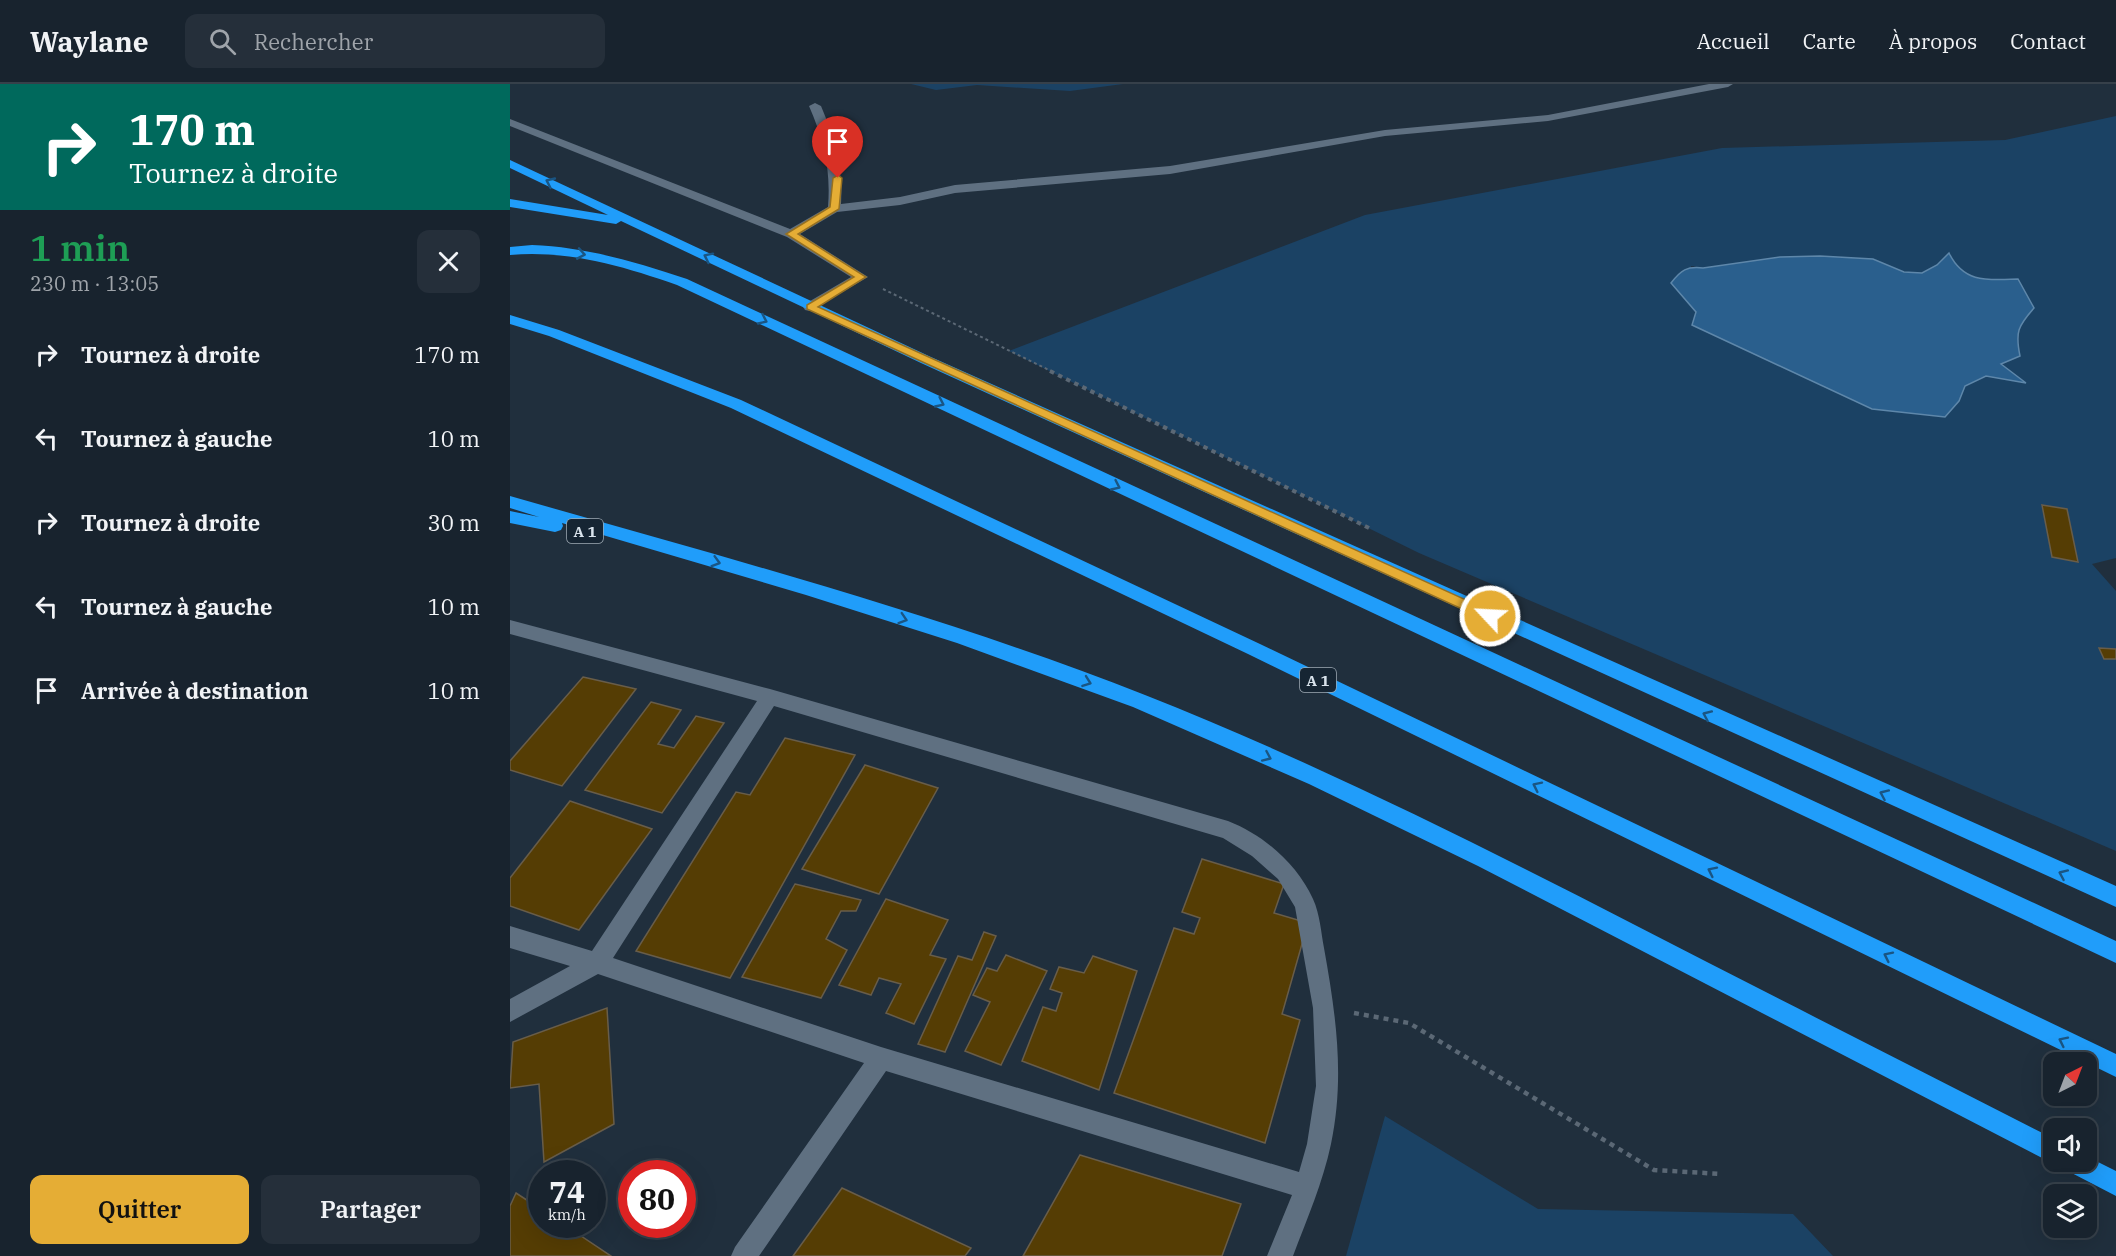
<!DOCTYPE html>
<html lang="fr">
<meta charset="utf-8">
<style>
body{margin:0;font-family:"IBM Plex Serif",serif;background:#252f3a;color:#f1f3f6;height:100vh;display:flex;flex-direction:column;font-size:22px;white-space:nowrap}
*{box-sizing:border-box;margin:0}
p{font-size:20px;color:#9fa4aa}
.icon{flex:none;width:33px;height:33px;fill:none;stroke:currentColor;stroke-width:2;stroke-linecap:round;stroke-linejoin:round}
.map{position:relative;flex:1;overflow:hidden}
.panel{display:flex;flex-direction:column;background:#18232e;width:510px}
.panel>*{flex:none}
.hud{background:#00695c;color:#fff;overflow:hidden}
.needle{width:39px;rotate:42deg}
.buttons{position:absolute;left:1533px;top:968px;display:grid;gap:12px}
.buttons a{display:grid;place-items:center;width:54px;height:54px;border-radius:12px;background:#18232e;box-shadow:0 6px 24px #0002,0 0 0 2px #36404a;font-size:30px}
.speed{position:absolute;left:18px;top:1076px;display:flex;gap:12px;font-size:30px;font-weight:700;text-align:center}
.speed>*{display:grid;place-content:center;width:78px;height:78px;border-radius:50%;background:#18232e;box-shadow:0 6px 24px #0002,0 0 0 2px #36404a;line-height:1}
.speed small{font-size:15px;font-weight:400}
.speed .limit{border:9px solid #d22;background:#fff;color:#111}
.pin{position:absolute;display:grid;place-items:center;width:51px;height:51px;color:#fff;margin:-62px -26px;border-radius:50% 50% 50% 0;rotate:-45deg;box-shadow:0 0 6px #0007}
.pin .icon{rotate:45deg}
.me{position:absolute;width:66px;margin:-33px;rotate:295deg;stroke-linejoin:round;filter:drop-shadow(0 0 4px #0008)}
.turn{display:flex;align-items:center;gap:21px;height:126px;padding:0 30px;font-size:27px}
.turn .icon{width:78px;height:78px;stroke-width:2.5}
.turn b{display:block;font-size:42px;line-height:51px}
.round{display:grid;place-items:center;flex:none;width:63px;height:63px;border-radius:12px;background:#252f3a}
.summary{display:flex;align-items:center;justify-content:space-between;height:102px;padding:0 30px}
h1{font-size:36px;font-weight:600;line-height:45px;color:#1e9e55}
.primary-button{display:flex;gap:12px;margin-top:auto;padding:12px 30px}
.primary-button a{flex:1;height:69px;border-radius:12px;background:#e5ad35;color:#111;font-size:24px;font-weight:600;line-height:69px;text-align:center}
.primary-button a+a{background:#252f3a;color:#f1f3f6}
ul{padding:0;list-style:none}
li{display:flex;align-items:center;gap:18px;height:84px;padding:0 30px}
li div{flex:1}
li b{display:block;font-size:22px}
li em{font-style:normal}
header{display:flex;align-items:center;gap:36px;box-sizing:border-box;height:84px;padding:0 30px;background:#18232e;border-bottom:2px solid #36404a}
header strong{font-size:28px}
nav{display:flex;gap:33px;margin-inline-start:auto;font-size:21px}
.search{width:420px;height:54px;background:#252f3a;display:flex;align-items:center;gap:15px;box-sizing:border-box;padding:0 21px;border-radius:12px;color:#9fa4aa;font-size:22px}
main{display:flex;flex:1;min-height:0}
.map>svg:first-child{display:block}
</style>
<header>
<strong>Waylane</strong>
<div class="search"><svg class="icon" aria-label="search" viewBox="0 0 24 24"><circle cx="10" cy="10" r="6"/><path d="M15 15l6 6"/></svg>Rechercher</div>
<nav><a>Accueil</a><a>Carte</a><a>À propos</a><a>Contact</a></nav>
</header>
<main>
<section class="panel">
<div class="hud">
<div class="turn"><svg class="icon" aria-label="right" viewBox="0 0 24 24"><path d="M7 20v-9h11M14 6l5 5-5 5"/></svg><div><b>170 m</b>Tournez à droite</div></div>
</div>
<div class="summary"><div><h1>1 min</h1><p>230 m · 13:05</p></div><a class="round"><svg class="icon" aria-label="close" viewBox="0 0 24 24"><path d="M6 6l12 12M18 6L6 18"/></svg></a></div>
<ul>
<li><svg class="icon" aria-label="right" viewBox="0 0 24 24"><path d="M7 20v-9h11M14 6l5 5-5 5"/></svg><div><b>Tournez à droite</b></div><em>170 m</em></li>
<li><svg class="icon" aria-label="left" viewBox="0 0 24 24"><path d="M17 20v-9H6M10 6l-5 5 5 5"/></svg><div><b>Tournez à gauche</b></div><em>10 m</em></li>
<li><svg class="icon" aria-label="right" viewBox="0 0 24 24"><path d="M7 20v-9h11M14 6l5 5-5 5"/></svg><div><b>Tournez à droite</b></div><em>30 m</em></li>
<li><svg class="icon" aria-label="left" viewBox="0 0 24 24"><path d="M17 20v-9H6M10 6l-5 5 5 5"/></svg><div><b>Tournez à gauche</b></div><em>10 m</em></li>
<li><svg class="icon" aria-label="arrive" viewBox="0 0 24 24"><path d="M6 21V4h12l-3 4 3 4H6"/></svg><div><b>Arrivée à destination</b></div><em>10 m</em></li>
</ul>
<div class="primary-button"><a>Quitter</a><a>Partager</a></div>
</section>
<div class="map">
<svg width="1606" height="1172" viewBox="0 0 1606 1172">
<rect width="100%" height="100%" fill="#202f3d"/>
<path fill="#1b4264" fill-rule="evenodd" d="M401,0H613L560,7L467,1L426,6Z
M1606,32V474L1582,480L1606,507V767L909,469L499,267L855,131L1212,64L1495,56ZM1344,175H1363L1394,188L1412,189L1427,181L1445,182L1457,190L1477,197L1494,195L1524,224L1510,241L1507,256L1490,280L1514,298L1476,292L1455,302L1449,317L1435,333L1362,325L1183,241L1186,228L1181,182L1193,184L1243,178Z
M875,1032L1028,1125L1283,1130L1323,1172H836Z"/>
<path fill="#2a5f8d" stroke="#5e87aa" stroke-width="1.5" d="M1439,169C1454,200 1479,196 1508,195L1524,224C1508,242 1505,248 1510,272L1491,280L1516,299L1476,292L1455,302L1449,317L1435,333L1362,325L1182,241L1186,228L1161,199C1171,186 1177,182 1193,184L1270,173L1310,172L1363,175L1394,188L1412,189L1427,181Z"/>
<path fill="#553d04" stroke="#685d4a" stroke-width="1.5" d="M1532,421L1557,425L1568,478L1542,473Z
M1589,564L1606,565V575H1594Z
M73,593L126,605L52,702L0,686V677Z
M141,618L171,626L148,660L164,664L186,632L214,639L152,729L75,706Z
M275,654L345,671L220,894L126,867L226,708L240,711Z
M355,681L428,704L369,810L292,785Z
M60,717L142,745L69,846L0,822V794Z
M692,775L774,800L764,829L798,839L772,930L790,936L755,1059L604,1009L664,844L684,850L690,834L672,828Z
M285,800L351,816L346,827H331L316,855L337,866L311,914L232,893Z
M376,815L438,836L420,871L436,875L404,940L376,929L391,900L369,894L361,911L329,901Z
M474,848L486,852L435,968L408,960L448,872L462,876Z
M496,871L537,887L491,981L455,967L480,918L463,911L477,884L487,887Z
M583,872L627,887L589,1006L512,977L533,923L546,927L552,909L540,905L549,883L574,889Z
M97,924L104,1040L34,1078L29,1000L0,1004L3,958Z
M570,1071L731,1120L712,1172H513Z
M332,1104L461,1164L455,1172H283Z
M6,1109L32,1126V1140H53L101,1172H0V1122Z"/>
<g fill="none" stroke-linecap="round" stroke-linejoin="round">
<path stroke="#5b6875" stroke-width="2" stroke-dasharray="3 3" stroke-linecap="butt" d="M373,205L543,288"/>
<path stroke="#5b6875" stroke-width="4" stroke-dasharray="4.5 4.5" stroke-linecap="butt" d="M540,287L859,444"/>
<path stroke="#5b6875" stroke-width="4.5" stroke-dasharray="5 5" stroke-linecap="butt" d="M844,929L899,939L1144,1086L1212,1090"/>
<path fill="#5f7081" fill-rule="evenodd" d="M1199,0H1223L1218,3L1038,37L875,52L660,90L445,109L390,121L327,128L290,150L358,193L300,227L295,226L293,223L295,220L341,193L277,153L0,42V35L280,145L318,123C321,86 314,56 299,22L305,19L311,22C325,55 333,84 331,120L390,113L445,101L660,82L875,46L1038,31Z
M0,536L260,605L718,737C754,751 787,780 803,815C810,830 811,849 814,864C826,931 835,993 821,1060C813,1098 797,1135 783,1172H757L782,1111L376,987L249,1172H221L225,1163L354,979L88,890L0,938V915L60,882L0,864V842L82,867L247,617L0,550ZM264,622L713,754L742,772L768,795L785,823L803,924L806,1002L797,1060L789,1088L371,963L103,874Z"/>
<path fill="#209dfa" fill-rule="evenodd" d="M0,76L421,273L1606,802V823L411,279L111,137L106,140L0,123V115L98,131L0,84Z
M22,161C76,163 126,178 177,195L1606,857V879L167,201C112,182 59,166 0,171V163Z
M0,231L49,246L231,316L750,560L1606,970V993L738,570L221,324L39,252L0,240Z
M0,412C213,473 429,530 635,611C802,677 963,758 1123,840C1263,912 1403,983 1544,1055V1077H1576V1072L1606,1087V1112L1554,1085L1550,1077L1544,1080L1536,1076L968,782L799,700L623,623L447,559L296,511L52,439L53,442L51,446L45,448L0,439V427L29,433L0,424Z"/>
</g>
<defs><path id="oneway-chevron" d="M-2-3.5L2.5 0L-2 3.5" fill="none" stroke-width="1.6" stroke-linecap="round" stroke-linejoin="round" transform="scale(1.5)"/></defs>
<g stroke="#1a5583">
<use href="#oneway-chevron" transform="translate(40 98) rotate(-155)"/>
<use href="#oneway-chevron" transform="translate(71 170) rotate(10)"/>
<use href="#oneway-chevron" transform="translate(198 173) rotate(-154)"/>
<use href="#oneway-chevron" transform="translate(253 236) rotate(25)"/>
<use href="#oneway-chevron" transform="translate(430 319) rotate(25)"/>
<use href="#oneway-chevron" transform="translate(606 402) rotate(25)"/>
<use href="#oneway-chevron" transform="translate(206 478) rotate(16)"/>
<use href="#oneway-chevron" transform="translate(393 535) rotate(18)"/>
<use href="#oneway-chevron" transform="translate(577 598) rotate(20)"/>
<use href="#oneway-chevron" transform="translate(1197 631) rotate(-156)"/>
<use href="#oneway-chevron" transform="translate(757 673) rotate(24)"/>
<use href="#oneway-chevron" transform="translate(1027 702) rotate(-154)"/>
<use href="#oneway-chevron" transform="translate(1374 710) rotate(-156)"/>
<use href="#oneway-chevron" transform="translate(1202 787) rotate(-154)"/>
<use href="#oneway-chevron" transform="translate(1553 790) rotate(-156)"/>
<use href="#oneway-chevron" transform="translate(1378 872) rotate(-154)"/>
<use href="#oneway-chevron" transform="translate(1553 957) rotate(-154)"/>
</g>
<path fill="#e5ad35" stroke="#957022" stroke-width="1.5" d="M328,91L332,94L329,125L288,150L356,193L308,223L985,529L987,532L985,536H976L297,225V221L344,193L276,150L320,123L323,94Z"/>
<g text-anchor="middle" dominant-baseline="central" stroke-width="6" stroke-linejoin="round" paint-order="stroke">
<g fill="#162533" stroke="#9eaab4" stroke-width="1.5">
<rect x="57" y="435" width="36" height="24" rx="4.5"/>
<rect x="790" y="584" width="36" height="24" rx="4.5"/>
</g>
<g font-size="15" font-weight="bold" fill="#d9e3ec">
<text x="75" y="447">A 1</text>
<text x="808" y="596">A 1</text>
</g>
</g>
</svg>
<div class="buttons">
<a><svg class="needle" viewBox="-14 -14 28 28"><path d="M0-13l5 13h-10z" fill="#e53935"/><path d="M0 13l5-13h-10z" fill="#9fa4aa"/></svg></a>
<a><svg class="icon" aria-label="sound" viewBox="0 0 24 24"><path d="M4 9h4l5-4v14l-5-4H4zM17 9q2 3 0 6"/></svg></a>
<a><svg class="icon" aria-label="layers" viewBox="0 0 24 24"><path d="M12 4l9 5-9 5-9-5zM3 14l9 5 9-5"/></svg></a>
</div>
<div class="speed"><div>74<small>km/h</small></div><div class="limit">80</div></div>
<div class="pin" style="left:328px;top:94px;background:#d93025"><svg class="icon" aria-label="arrive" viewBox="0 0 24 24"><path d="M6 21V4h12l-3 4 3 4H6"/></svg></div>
<svg class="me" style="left:980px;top:532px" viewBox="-20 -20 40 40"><circle r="17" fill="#e5ad35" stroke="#fff" stroke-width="3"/><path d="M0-11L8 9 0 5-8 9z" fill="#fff"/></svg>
</div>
</main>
